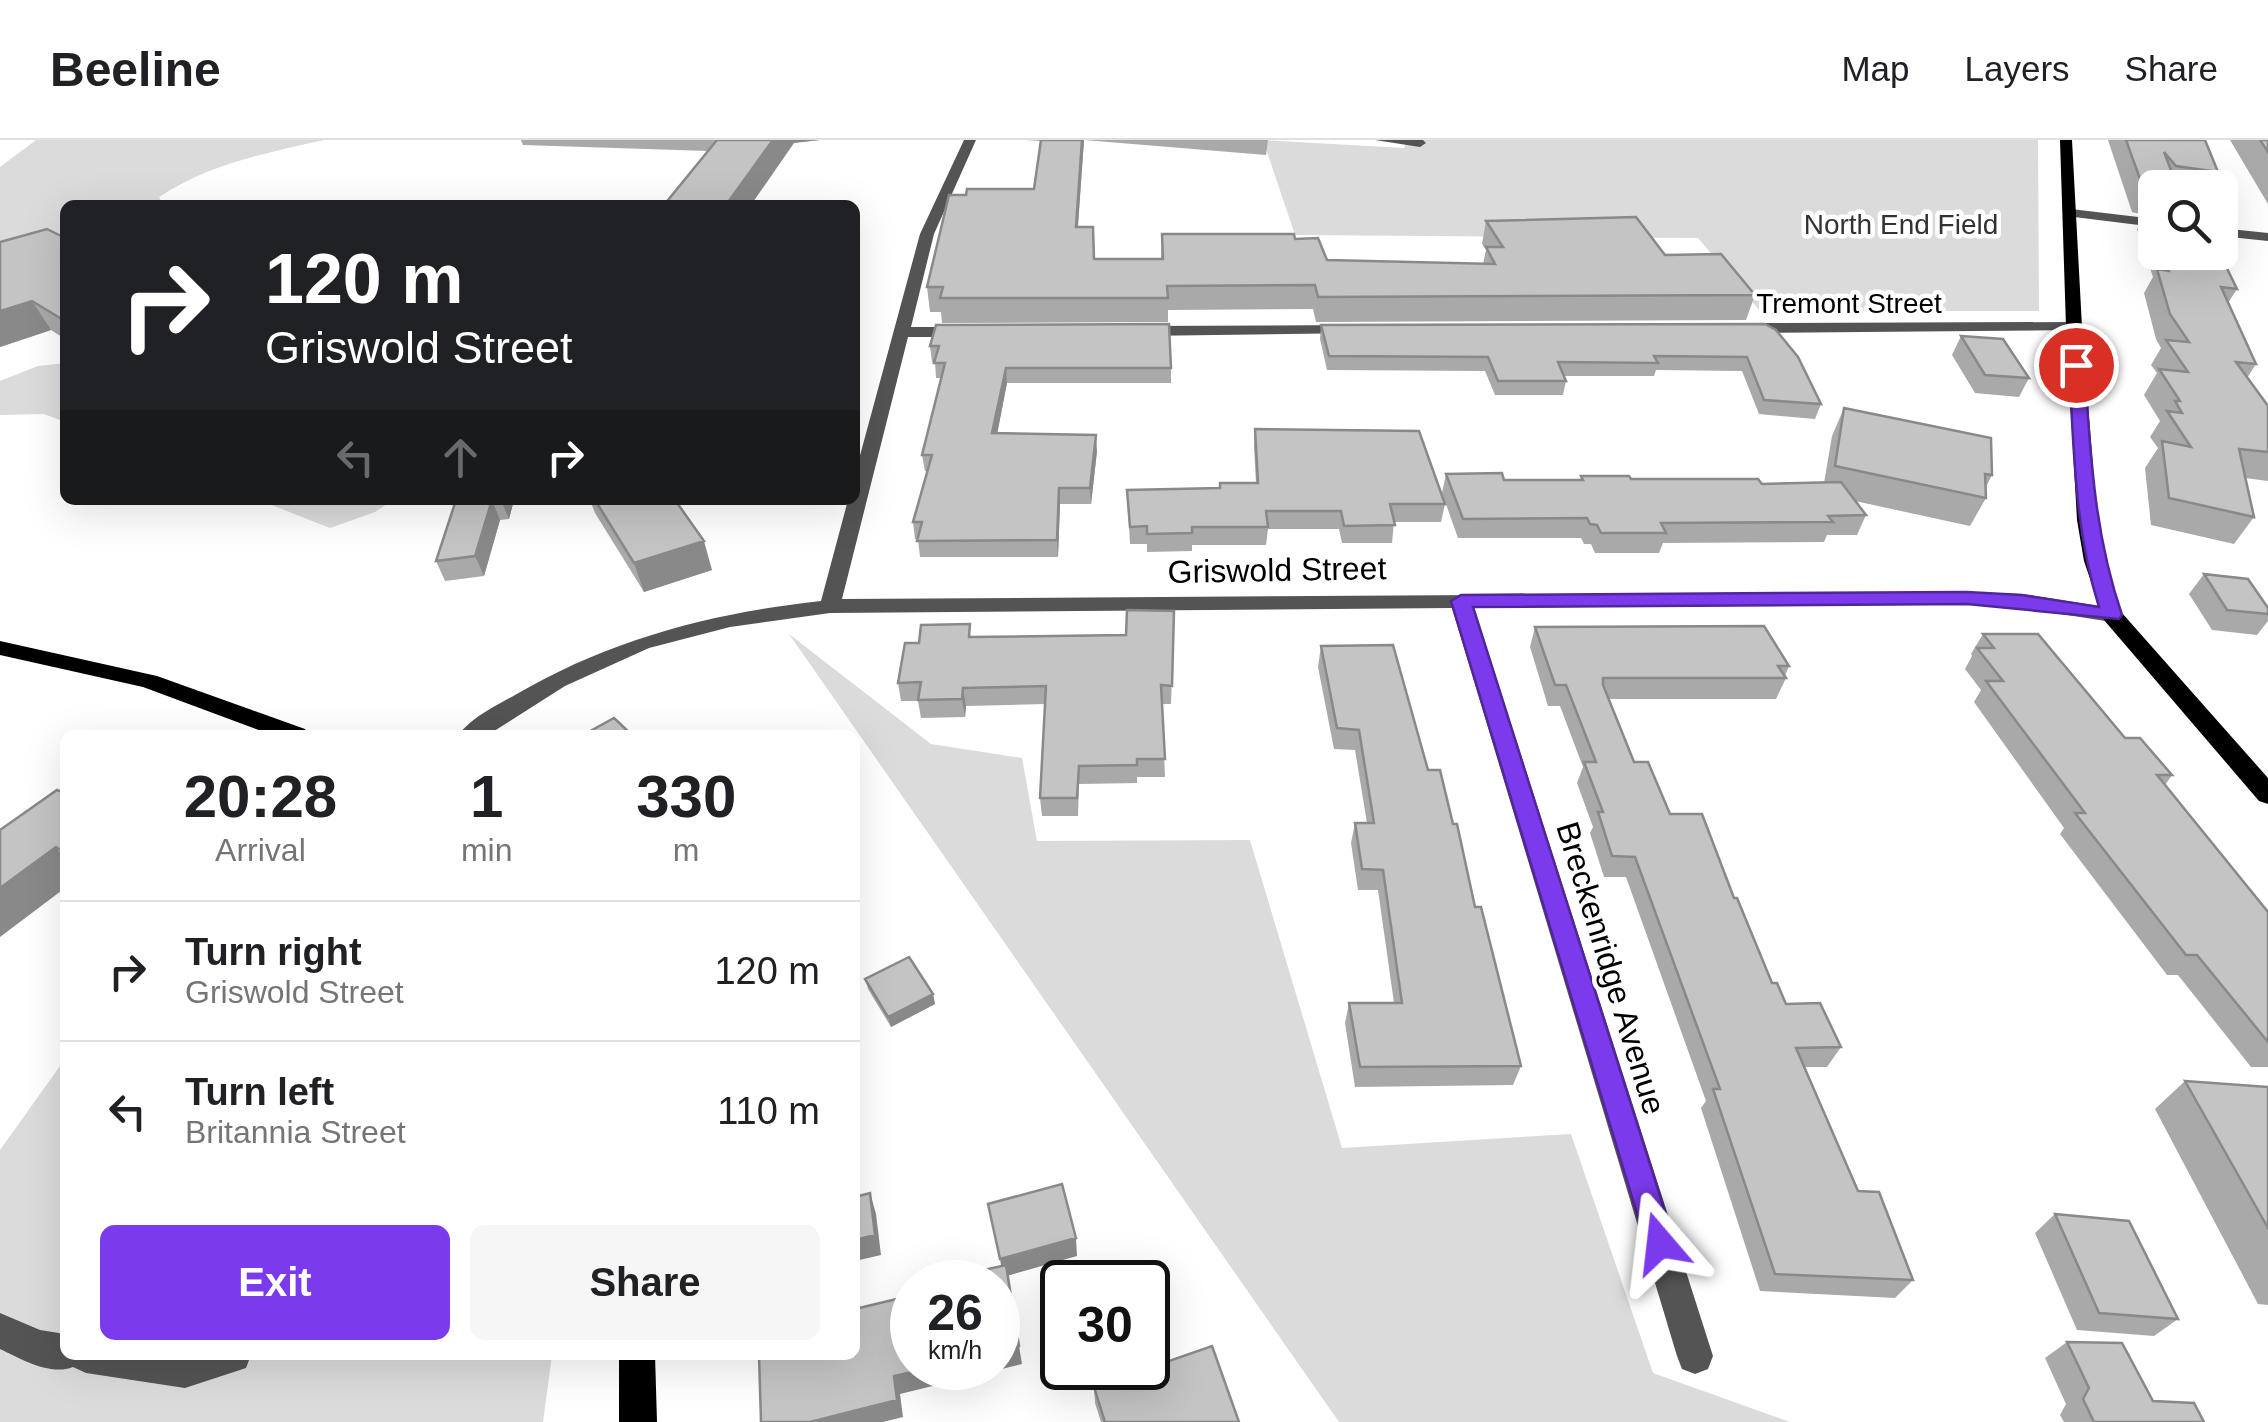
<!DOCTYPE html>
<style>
body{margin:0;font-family:Arial,sans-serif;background:#f6f6f6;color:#202124;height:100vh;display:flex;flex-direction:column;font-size:38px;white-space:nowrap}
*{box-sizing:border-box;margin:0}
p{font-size:32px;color:#757577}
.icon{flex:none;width:55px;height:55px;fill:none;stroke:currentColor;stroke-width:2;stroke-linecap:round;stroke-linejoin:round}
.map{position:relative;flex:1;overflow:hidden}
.drawer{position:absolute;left:60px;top:590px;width:800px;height:630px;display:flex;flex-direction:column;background:#fff;border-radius:15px;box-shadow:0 10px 40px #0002}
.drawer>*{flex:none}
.top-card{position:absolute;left:60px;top:60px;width:800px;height:305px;border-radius:15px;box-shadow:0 10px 40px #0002;background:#202124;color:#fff;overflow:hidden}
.tools{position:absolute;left:2138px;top:30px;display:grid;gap:20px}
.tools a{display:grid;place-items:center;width:100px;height:100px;border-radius:15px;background:#fff;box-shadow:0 10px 40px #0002;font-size:50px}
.speed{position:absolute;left:890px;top:1120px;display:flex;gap:20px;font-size:50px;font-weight:700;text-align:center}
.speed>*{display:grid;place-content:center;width:130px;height:130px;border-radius:50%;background:#fff;box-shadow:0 10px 40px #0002;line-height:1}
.speed small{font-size:25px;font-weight:400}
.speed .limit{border:5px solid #111;border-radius:15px;background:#fff;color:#111}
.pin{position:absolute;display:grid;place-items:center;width:85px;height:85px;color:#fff;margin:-42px;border:5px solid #fff;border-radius:50%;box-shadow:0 2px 10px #0007}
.me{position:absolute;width:110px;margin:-55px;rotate:343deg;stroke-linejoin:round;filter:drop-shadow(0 0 8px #0008)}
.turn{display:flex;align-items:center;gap:35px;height:210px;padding:0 40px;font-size:45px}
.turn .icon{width:130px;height:130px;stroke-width:2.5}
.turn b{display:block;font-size:70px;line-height:85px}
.lanes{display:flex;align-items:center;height:95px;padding:0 40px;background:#0003;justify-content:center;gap:50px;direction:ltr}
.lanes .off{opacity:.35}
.eta{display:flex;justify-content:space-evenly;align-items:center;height:170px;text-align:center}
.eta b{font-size:60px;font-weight:700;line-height:70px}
.cta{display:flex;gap:20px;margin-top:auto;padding:20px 40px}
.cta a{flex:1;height:115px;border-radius:15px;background:#7c3aed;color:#fff;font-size:40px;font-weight:700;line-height:115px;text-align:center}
.cta a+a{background:#f6f6f6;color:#202124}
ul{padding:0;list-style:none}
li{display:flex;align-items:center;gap:30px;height:140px;padding:0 40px;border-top:2px solid #e0e0e0}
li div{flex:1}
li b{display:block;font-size:38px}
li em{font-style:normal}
header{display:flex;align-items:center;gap:60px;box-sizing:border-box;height:140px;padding:0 50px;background:#fff;border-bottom:2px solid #e0e0e0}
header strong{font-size:48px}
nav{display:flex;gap:55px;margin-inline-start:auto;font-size:35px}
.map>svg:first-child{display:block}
</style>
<header>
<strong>Beeline</strong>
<nav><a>Map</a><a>Layers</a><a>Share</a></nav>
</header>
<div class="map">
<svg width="2268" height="1282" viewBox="0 0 2268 1282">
<rect width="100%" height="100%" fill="#fff"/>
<path fill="#dbdbdb" d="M36,0H324C263,14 211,23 159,57L163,65H65V97L0,118V27Z
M1263,0L1404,8L1407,0H2038L2039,171H1760L1698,98L1295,95Z
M65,223V282L44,274L0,275V241L38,226Z
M259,360H393L375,372L330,388Z
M789,494L931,604L1022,618L1037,701L1250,700L1342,1008L1571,994L1653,1233L1790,1282H1339Z
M65,919V1215H552L543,1282H0V1010Z"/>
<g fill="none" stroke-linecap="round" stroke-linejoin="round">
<path fill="#545454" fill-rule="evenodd" d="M964,0H976L934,94L911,187H969L977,192L969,197H908L842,459L1967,452L2022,454L2112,468L2123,475L2112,482L2022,468L1967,464L1474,468L1713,1216L1708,1229L1695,1234L1682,1229L1677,1216L1452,468L830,473L730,487L649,508L565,546L488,595H459C470,578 497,565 515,555C611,499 711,473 821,461L848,360H855V334L920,94Z
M1375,0H1423L1426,3L1420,7Z
M2071,69L2155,79V87L2066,76V70Z
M2220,88L2268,93V101L2220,96Z
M2074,182L2082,187L2080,190L1739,193L1731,188L1739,183Z
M1354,185L1362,190L1360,193L1139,196L1131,191L1139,186Z
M0,1173L40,1190L65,1194V1215H251L246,1228L185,1248L86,1233L73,1227C50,1236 21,1219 0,1209Z"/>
<path fill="#000" fill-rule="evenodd" d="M2060,0H2072L2082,187L2097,380L2104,421L2122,473L2268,638V664L2259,661L2104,480L2084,421L2077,380L2066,187Z
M0,501L157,536L305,589L308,595H272L143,547L0,515Z
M619,1215H655L657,1282H619Z"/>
</g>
<path fill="#a9a9a9" d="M521,0H820L708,11L523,5Z
M1025,0H1084L1078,87L1094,119H1161L1162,94L1295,99L1327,120L1483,124L1486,110L1482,104L1486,81L1665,115L1755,155L1746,180L1316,182L1313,169L1168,170V182L942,183L941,172H930L927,147L966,55L1034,49L1041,1Z
M1084,0H1268L1266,15Z
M2108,0H2205L2218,32L2209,48H2155V112H2219L2237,149L2228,163L2256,224L2247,238L2268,267V341L2245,338L2254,377L2234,404L2151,385L2145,328L2158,308L2150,297L2160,281L2144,255L2157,233L2151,225L2161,208L2156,199L2144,153L2153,137L2137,89L2144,75L2132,72Z
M2230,0H2268V64Z
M65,98V199L51,190L0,207V102Z
M1765,184L1821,264L1815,279L1759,274L1742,231L1656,230L1654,236H1564L1566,241L1563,255H1495L1485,231L1327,230L1320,199L1321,185Z
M1961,196L2029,238L2019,257L1975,253L1952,215Z
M930,206L1171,228V243H1007L997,294L1097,311L1091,364H1060L1058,417H920L918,399H915L913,382L927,331H925L922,315L941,238H936L935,222H932Z
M1844,268L1992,335L1986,347V358L1970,386L1855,361L1866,375L1857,395H1827L1824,402L1663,403L1659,413H1595L1591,404H1584L1581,398H1458L1442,353L1446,334L1504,340H1580L1581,336L1762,344L1824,343L1832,296Z
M1255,289L1445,364L1441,382H1394L1392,403H1342L1339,389H1268L1266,405H1192V411L1147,412V404H1130L1127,350L1220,348L1256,343L1254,306Z
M456,360H514L509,379L500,380L484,436L445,441L436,421Z
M590,360H675L712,430L644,452L595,373Z
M2204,434L2268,474V481L2257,495L2212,490L2189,454Z
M1174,471L1171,564H1162L1165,637H1137V643L1079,644L1078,676H1042L1040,658L1045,564L966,566L965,577L921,578L918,561H901L898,543L919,503L972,497L1126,495Z
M1535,487L1789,526L1785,536L1786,538L1776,559H1608L1634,622L1670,674L1734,758L1772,843L1786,864L1841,907L1827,927H1804L1858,1051L1913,1140L1895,1158L1760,1151L1701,968L1706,961L1626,737H1604L1590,693L1593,687L1577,643L1583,627L1560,566H1548L1530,507Z
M1983,494L2125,598L2172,635L2165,645L2268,772V927H2251L2178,835H2167L2060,694L2064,688L1974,562L1981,550L1965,529L1972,516L1971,514Z
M1321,506L1428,630L1475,767L1521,926L1513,945L1355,947L1345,883L1349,863H1394L1378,750H1358L1351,703L1355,683H1367L1355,610L1334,609L1318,527Z
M865,839L933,854L935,864L891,887L868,849Z
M2185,941L2268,947V1165L2258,1164L2155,969Z
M2055,1074L2178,1179L2154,1196L2077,1190L2035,1093Z
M2067,1202L2153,1261L2204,1282H2064L2060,1275L2066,1264L2045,1218Z
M1094,1247L1239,1282H1101L1095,1263Z"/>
<path fill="#898989" d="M773,0H820L794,3L751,65H726Z
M1082,0H1084L1076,111V87Z
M32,161L51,190L0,207V171Z
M1006,228L1007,243L994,310L992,293Z
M1096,295L1097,311L1091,364L1090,348Z
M1059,348L1060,364L1058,417L1057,400Z
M492,360L500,380L484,436L475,416Z
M501,360H514L509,379Z
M704,401L712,430L644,452L634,423Z
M963,548L966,566L965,577L962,559Z
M56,707L65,718V748L0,797V748Z
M933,854L935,864L891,887L888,877Z
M870,1053L876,1074L881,1115L855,1121V1100Z
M1076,1098L1077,1116L1003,1137L1000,1119Z
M1019,1206L1022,1224L900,1254L903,1277L883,1282H810L894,1236L931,1228H998V1212Z"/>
<path fill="#c4c4c4" stroke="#898989" stroke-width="2.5" d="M717,0H773L726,65H664Z
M1041,0H1082L1076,87H1093L1094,119H1163L1162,94H1294L1295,99L1318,98L1327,120L1495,124L1486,107H1503L1486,81L1636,77L1665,115L1721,114L1755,155L1318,157L1315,145L1167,146L1168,158H940L943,147H927L949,55H966L967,49H1034Z
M2126,0H2205L2218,32L2176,26L2164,12L2178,48H2155V53L2144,50Z
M2260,0H2268V12Z
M2149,66H2155V82Z
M47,89L65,98V181L32,161L0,171V102Z
M2166,112H2219L2237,149L2221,147L2256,224L2236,222L2268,266V312L2239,309L2254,377L2169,358L2162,301L2191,307L2167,271L2182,273L2175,261H2180L2159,229L2188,232L2166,200L2189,202L2170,174L2157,129L2169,131L2167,125H2170Z
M1169,184L1171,228H1006L992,293L1096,295L1090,348H1059L1057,400L917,401L922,382H913L932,315H922L945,223H934L939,206H930L936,185Z
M1765,184L1776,190L1798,217L1821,264L1764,260L1747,217L1654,216L1658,223L1558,222L1566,241H1498L1488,217L1329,216L1321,185Z
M1961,196L2003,199L2029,238L1985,235Z
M1844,268L1991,298L1992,335L1985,334L1986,358L1835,326Z
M1255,289L1419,291L1445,364H1390L1395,385L1344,386L1341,371H1266L1268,387H1192V393L1147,394V386L1130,387L1127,350L1220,348V343H1258Z
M1502,333L1504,340H1583L1581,336H1629L1631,339H1758L1762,344L1841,342L1866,375L1828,376L1833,382L1661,383L1666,393H1601L1597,385L1590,384L1587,378L1463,379L1446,334Z
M456,360H492L475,416L436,421Z
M595,360H675L704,401L634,423Z
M2204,434L2248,439L2268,468V474L2227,470Z
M1127,470L1174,471L1172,546L1161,545L1165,619H1137V625L1079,626L1077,658H1040L1046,546L963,548L962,559L918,560L921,542L898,543L905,503H919L921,485L970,484L969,497L1126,495Z
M1764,486L1789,526H1778L1786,538H1603V545L1634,622H1648L1670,674H1702L1734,758H1737L1772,843H1777L1786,864L1820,863L1841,907L1796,908L1858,1051L1879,1052L1913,1140L1775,1134L1713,949H1720L1635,717L1612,716L1598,672H1603L1584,622H1596L1566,545H1555L1535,487Z
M1983,494H2038L2125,598H2140L2172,635H2157L2268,772V902L2197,815H2186L2075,673H2085L1986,541H2003L1977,508H1994Z
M1393,505L1428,630H1440L1453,684H1457L1475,767H1481L1521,926L1360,927L1349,863H1402L1383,730L1362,729L1355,683H1374L1359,590L1337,588L1321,506Z
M614,578L632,595H583Z
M57,650L65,653V713L56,707L0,748V690Z
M909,817L933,854L888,877L865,839Z
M2185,941L2268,947V1088Z
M1062,1044L1076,1098L1000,1119L988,1064Z
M870,1053L875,1095L855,1100V1057Z
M2055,1074L2129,1081L2178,1179L2099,1173Z
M1006,1125L1019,1206L998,1212V1142H931Z
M912,1147V1228H931L894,1236L897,1260L810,1282H761L759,1215H855V1169L909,1156L908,1148Z
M2067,1202L2122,1203L2153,1261L2194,1263L2204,1282H2094L2083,1259L2089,1248Z
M1212,1206L1239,1282H1105L1094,1247Z"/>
<path fill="#7c3aed" stroke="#51269a" stroke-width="2.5" d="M2076,221L2084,225C2091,313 2093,390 2122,475L2119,479L1967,464L1473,467L1675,1103L1671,1113L1660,1118L1649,1113L1451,461L1461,455L1967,452L2022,455L2099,467C2074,388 2074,307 2069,225Z"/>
<g text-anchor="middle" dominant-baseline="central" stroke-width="9" stroke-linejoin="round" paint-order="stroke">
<g font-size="28" fill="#323232" stroke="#fff">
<text x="1901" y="84">North End Field</text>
</g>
<g font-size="28" fill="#000" stroke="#fff">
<text x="1849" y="163">Tremont Street</text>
</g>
<g font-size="32" fill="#000" stroke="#fff">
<text transform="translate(1277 430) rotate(-1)">Griswold Street</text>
<text transform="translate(1611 828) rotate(73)">Breckenridge Avenue</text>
</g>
</g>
</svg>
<div class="tools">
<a><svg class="icon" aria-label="search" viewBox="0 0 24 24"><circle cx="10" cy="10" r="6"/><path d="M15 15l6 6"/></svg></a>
</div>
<div class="speed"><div>26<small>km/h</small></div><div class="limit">30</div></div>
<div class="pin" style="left:2076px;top:225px;background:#d93025"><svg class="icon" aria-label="arrive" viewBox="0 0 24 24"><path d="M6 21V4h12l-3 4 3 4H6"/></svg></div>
<svg class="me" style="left:1660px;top:1103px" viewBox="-20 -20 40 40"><path d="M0-17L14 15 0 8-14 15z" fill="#7c3aed" stroke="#fff" stroke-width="4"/></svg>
<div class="top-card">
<div class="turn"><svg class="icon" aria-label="right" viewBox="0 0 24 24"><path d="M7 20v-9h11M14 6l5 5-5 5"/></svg><div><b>120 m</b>Griswold Street</div></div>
<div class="lanes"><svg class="icon off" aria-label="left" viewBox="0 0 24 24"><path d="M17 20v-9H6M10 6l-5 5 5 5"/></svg><svg class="icon off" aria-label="ahead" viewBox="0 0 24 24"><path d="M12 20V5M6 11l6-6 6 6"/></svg><svg class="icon" aria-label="right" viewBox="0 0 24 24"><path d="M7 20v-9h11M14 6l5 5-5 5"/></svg></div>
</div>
<section class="drawer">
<div class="eta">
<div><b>20:28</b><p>Arrival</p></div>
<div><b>1</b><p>min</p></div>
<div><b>330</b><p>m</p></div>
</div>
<ul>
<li><svg class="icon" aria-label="right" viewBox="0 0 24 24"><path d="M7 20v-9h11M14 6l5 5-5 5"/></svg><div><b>Turn right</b><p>Griswold Street</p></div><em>120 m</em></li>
<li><svg class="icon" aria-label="left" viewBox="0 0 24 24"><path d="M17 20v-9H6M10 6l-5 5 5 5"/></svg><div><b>Turn left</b><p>Britannia Street</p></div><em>110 m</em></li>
</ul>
<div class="cta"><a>Exit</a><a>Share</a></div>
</section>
</div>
